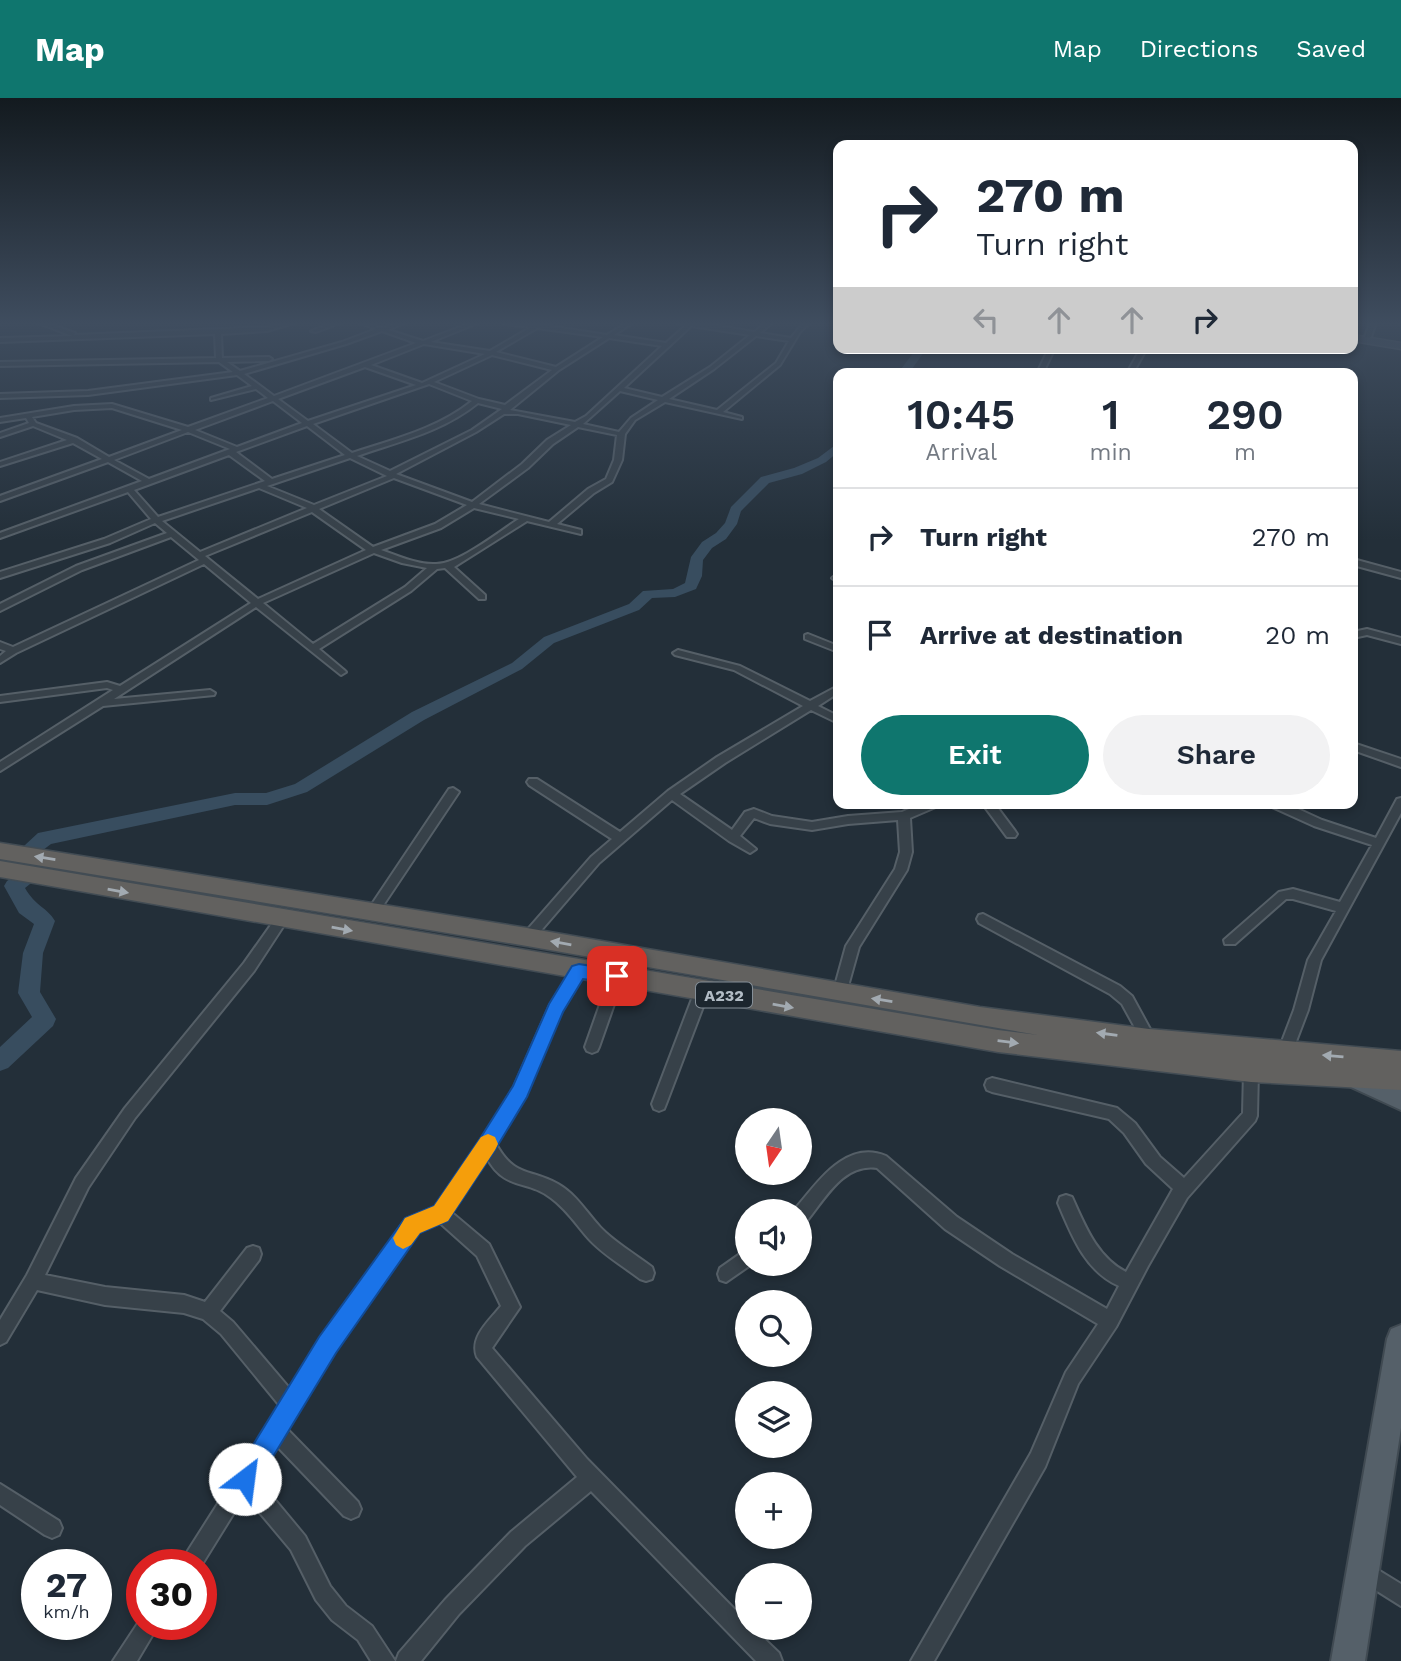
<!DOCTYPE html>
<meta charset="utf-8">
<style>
body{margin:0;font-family:"Work Sans",sans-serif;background:#f2f2f3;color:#1f2937;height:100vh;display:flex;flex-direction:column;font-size:26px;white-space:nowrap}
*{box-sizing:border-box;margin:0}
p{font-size:23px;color:#747a83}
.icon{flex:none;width:38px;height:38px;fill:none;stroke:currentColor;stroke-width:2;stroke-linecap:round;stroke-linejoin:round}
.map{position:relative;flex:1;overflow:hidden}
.details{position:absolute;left:833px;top:270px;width:525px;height:441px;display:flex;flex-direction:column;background:#fff;border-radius:14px;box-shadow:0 4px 10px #0003}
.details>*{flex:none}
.banner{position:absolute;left:833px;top:42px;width:525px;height:214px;border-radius:14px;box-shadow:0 4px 10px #0003;background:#fff;color:#1f2937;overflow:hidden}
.needle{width:46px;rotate:193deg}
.buttons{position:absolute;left:735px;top:1010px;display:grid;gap:14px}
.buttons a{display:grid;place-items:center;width:77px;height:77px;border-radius:50%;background:#fff;box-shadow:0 4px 10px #0003;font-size:35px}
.speed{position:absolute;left:21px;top:1451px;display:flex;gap:14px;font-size:35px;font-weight:700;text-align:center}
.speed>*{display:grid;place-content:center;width:91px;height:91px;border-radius:50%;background:#fff;box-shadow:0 4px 10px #0003;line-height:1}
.speed small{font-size:18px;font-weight:400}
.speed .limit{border:10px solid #d22;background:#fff;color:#111}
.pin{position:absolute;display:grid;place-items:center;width:60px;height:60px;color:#fff;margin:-30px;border-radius:14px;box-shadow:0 4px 10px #0006}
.me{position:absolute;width:77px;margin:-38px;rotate:30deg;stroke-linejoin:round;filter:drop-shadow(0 0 5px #0008)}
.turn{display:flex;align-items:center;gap:24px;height:147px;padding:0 28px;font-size:32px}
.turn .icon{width:91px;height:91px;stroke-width:2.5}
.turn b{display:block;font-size:49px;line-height:60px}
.lanes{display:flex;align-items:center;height:66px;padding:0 28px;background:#0003;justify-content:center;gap:35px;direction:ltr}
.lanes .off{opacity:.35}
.eta{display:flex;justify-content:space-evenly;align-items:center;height:119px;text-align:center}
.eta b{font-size:42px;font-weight:600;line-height:49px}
.cta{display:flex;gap:14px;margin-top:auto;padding:14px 28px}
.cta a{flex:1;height:80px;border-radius:42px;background:#0f766e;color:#fff;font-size:28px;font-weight:600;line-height:80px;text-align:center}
.cta a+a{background:#f2f2f3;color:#1f2937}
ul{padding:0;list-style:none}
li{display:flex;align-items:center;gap:21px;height:98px;padding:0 28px;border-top:2px solid #e0e1e3}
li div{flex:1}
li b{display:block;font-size:26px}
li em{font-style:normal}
header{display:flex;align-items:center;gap:42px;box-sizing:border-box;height:98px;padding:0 35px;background:#0f766e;color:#fff}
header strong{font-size:33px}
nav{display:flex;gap:38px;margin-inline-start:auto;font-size:24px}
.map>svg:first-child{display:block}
</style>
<header>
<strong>Map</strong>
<nav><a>Map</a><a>Directions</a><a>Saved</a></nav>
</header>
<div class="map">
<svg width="1401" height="1563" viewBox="0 0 1401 1563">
<rect width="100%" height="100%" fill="#232f39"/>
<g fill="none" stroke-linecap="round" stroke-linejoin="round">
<path fill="#384d5f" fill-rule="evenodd" d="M917,250H927L909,275H898Z
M838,345V354L826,364L802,376L769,385L741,413L737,426L726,441L712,450L703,462L702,478L696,491L675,499L652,500L639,512L554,545L522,571L424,622L307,694L267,707H235L51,746L31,761L40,778L25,790C35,808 48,810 55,823L43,855L40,894L56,921L53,928L8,970L0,973V949L32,919L18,895L23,855L34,826L19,815L4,788L7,783L19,775L12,759L38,735L235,695H266L295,686L412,614L512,565L544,539L629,506L643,493L673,491L685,485L691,459L702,444L716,435L725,425L731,409L761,379L794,370L818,360Z"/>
<defs>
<path id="minor" d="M36,224H43L75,235L74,237L267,229L297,224L267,233L221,236L222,260L269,259L272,261L269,263L227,264L240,273L342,244L376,231L358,224C367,224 374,230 382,229C390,229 397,224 406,224L388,232L423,243L473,224H480L431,244L490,253L531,229L505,226L502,224L535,227L541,224H547L542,227L607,237L628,224H634L614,237L666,245L686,227L676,224H695L754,234L767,224H773L760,235L791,240L804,224H810L800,234L780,267L723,314L742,319V321L665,304L635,322L625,336L622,362L612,384L594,395L557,426L581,432V436L527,423L454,469L485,497V501H479L445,470L437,471L411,493L319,551L344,572L346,574L341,577L256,509L114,601L210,592L215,595L214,597L103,608L0,673V664L113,592L107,590L0,604V598L107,584L120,588L251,505L204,466L16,555L0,565V558L6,553L0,551V544L13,549L199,462L171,439L82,472L0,513V506L76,468L167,435L155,425L110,445L0,480V474L104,441L151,421L128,394L0,440V435L142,383L108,364L0,403V398L102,361L73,345L0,368V364L67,342L33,328L0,339V335L29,325L26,320L0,324V320L74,308L112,306L188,329L268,300L256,291L211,302V300L252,288L237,277L88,297L0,300V296L88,293L233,274L219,264L0,268V264L216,260L215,236L0,244V240L72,238ZM691,228L750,237L710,269L662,299L624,290ZM537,230L603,239L556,269L496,254ZM382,233L416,245L274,298L244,276L346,246ZM756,238L789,243L776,265L717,312L669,301L714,271ZM609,240L662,248L586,318L575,324L510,312L559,272ZM424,246L485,256L422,285L371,267ZM492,257L552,272L505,307L479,301L434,284ZM365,269L416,287L308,323L278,301ZM429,286L472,303C437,331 394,341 352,355L313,326ZM620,293L658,302L631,320L619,334L583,326ZM273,303L302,325L237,349L195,332ZM478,305L502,311L472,332L390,373L357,358C400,343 442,334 478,305ZM112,310L182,332L109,359L77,340L36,325L32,319L74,312ZM504,316H518L571,327L547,342L522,366L472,404L396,376L476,334ZM307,328L345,357L272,381L236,354ZM578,329L617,337L614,362L606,381L588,391L549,424L479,406L528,370L553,346ZM188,334L230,351L149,381L114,362ZM229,357L265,383L158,419L134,392ZM350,360L387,378L314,407L267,388ZM394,380L467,407L435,426L373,449L319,411ZM259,390L307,410L200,454L162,423ZM474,410L519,421C498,434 459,466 436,466C418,467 398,458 381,452L441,430ZM312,414L366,452L258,501L205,458ZM374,455L402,465L427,470L405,489L313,546L263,505Z
M335,224H342L316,234L311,233Z
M1370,224H1376L1371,239L1368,241L1365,239Z
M1049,250H1055L1043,275H1037Z
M1141,250H1147L1133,275H1127Z
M1353,461L1401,474V480L1353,467Z
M836,477L838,478V484L832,480Z
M1367,531L1401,540V546L1367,537L1353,540V534Z
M808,536L838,548V554L805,541V537Z
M678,552L740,568L810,603L838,588V595L818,608L838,618V625L811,612L725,665L680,696L732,732L745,714L754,711L772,718L812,724L848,718L902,714L923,705H940L938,708L910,720L912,754L907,772L859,849L845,899L840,901L835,899L833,895L846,848L895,771L900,754L898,722L848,726L812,732L770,726L754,720L740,738L756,751L750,755L729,743L672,702L599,765L532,843H522L521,839L591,759L612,741L529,687L527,684L529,681H537L620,734L668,693L717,659L803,608L734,572L675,557L673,555Z
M1353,645L1401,661V669L1353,652Z
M453,690L459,694L376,818H368L366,815L368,812L449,691Z
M1401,700V715L1321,862L1308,912L1292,954L1290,958L1285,960L1280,958L1278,954L1294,912L1308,862L1336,813L1293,801H1286L1235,846H1225L1224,842L1279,794L1293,791L1340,804L1372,747L1314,728L1270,708L1268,705H1285L1322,722L1376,740L1397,701Z
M982,705H994L1015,733L1017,736L1015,739H1007Z
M282,816L286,817L288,821L254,873L135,1020L88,1090L45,1177L105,1189L184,1197L205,1204L247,1150L253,1148L259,1150L261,1156L259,1162L220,1213L233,1224L290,1291L322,1241L406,1121L435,1109L483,1041L514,989L550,907L574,869L579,868L584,869L586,873L561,914L525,998L496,1046C515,1080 529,1070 558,1086C576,1096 587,1115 600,1129C614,1144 635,1156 652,1169L654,1175L652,1181L646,1183L640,1181C623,1168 602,1156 588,1140C576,1126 566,1111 551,1100C527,1081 505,1093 487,1060L451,1114L489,1146L520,1209L492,1250L587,1361L747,1524V1530H753L779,1555L782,1563H756L591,1393L525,1448L459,1516L421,1563H396L399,1555L445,1502L511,1434L577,1379L477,1259C469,1239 490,1222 501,1208L477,1158L439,1124L418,1133L334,1253L286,1330L358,1404L361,1411L358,1418L351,1421L344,1418L276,1347L256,1379L305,1438L330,1488L346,1508L372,1528L395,1563H371L358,1542L332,1522L316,1502L291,1452L245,1397L201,1468V1466H181L184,1459L280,1308L221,1236L203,1221L184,1215L105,1207L37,1192L6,1244L0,1247V1222L27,1177L76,1080L125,1010L244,865L278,817Z
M983,816L1120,888L1132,898L1156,942L1154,946L1149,948L1144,946L1122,906L1110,896L979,825L977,821L979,817Z
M617,872L622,874L624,878L599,949L597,953L592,955L587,953L585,949L610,878L612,874Z
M702,887L707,889L709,893L666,1006L664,1011L659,1013L654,1011L652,1006L695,893L697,889Z
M1251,967L1256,968L1258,973L1257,1018L1255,1023L1187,1100L1148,1168L1116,1229L1078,1286L1045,1369L934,1563H911L1031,1355L1066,1274L1098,1226L1000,1168L945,1131L877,1070C843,1065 825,1101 806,1124L800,1126V1113L794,1112C817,1086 845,1041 886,1058L957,1119L1012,1156L1107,1211L1119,1188C1085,1173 1072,1138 1058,1105L1060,1099L1066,1097L1072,1099C1085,1128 1097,1159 1126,1174L1173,1091L1146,1066L1124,1035L1109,1021L992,994L987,992L985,987L987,982L992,980L1117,1010L1135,1025L1160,1059L1184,1080L1243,1015L1244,973L1246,968Z
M747,1151V1166H752L726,1184L720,1182L718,1176L720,1170Z
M0,1386L59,1423L62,1430L59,1437L52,1440L45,1437L0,1407Z
M1365,1464L1401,1486V1508L1358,1481L1355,1474L1358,1467Z
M142,1519V1526H159L137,1563H113Z"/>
<path id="secondary" d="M1353,237L1401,245V251L1353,243Z"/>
<path id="primary" d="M1359,972L1401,990V1012L1351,989L1348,982L1351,975Z
M1401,1227V1330L1365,1563H1331L1387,1241L1391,1231Z"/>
<path id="trunk" d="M0,745L527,830L980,909L1149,931L1401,953V992L1251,984L998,954L0,779V763L998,932L1038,937L527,848L0,761Z"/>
</defs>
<use href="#minor" stroke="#555f67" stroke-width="4"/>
<use href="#secondary" stroke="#555f67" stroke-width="3"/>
<use href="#primary" stroke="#404a52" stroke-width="4"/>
<use href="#trunk" stroke="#424c54" stroke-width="3"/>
<use href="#minor" fill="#374149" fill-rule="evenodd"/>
<use href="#secondary" fill="#45505c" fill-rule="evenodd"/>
<use href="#primary" fill="#556069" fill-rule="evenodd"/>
<use href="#trunk" fill="#62615f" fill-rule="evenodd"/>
</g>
<defs><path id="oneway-solid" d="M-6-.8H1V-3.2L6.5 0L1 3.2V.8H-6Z" transform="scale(1.75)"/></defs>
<g fill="#a2aab1">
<use href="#oneway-solid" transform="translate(45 760) rotate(-171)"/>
<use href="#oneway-solid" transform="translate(118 793) rotate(10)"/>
<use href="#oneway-solid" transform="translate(342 831) rotate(10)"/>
<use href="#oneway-solid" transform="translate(561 845) rotate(-170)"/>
<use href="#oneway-solid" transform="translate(882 902) rotate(-171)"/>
<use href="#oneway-solid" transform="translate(783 908) rotate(10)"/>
<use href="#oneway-solid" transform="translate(1107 936) rotate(-172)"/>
<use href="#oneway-solid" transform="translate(1008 944) rotate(7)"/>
<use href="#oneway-solid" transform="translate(1333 958) rotate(-175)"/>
</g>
<linearGradient id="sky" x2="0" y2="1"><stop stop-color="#131a1f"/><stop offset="0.51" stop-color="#3f4d5f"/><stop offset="1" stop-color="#3f4d5f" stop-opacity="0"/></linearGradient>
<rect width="1401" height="442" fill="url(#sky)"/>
<path fill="#1a73e8" stroke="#114b97" stroke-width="2" d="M579,866L623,873L626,878L623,883L617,885L583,881L563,914L527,999L495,1052L448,1123L420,1135L336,1255L254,1390L245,1394L237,1390L233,1381L237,1373L319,1239L405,1120L434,1108L481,1039L513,988L549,906L572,868Z"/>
<path fill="#f59e0b" d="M488,1036L495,1039L498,1046L495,1052L448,1123L420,1135L411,1147L403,1151L396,1147L393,1140L405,1120L434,1108L481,1039Z"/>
<g text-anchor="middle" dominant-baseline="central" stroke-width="7" stroke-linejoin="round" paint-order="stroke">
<rect fill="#1c262e" stroke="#858f98" stroke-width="2" x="696" y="884.5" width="56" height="25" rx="5"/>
<g font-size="16" font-weight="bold" fill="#b2bcc5">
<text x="724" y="897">A232</text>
</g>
</g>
</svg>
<div class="buttons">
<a><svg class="needle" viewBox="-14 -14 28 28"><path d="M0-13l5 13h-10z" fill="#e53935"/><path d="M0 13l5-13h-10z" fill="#747a83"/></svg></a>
<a><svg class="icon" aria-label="sound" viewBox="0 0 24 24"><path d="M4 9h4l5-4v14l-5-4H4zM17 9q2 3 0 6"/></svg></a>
<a><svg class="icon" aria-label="search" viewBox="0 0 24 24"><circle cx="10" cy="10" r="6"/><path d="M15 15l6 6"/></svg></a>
<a><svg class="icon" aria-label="layers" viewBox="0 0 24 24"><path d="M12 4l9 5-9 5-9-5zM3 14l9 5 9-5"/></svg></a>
<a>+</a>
<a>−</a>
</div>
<div class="speed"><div>27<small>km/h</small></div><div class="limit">30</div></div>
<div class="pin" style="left:617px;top:878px;background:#d93025"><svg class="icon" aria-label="arrive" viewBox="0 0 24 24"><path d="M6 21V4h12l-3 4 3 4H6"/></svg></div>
<svg class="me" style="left:245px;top:1381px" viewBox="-20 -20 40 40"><circle r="19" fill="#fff"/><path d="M0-13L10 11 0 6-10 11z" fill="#1a73e8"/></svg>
<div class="banner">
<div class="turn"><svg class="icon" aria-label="right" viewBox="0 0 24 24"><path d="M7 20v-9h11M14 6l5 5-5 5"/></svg><div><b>270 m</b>Turn right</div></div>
<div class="lanes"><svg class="icon off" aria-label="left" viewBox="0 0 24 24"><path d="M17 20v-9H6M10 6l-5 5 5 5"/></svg><svg class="icon off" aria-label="ahead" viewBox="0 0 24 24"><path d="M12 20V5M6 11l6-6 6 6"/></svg><svg class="icon off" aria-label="ahead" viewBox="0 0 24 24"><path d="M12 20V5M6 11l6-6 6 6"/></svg><svg class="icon" aria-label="right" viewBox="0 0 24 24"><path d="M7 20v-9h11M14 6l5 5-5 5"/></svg></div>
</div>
<section class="details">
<div class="eta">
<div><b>10:45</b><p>Arrival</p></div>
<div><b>1</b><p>min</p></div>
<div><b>290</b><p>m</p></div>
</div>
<ul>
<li><svg class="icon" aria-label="right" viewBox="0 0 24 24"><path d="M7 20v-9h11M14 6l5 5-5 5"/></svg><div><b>Turn right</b></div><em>270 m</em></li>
<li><svg class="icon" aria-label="arrive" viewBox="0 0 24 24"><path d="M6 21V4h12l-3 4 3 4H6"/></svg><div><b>Arrive at destination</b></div><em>20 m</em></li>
</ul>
<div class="cta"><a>Exit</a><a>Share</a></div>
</section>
</div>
